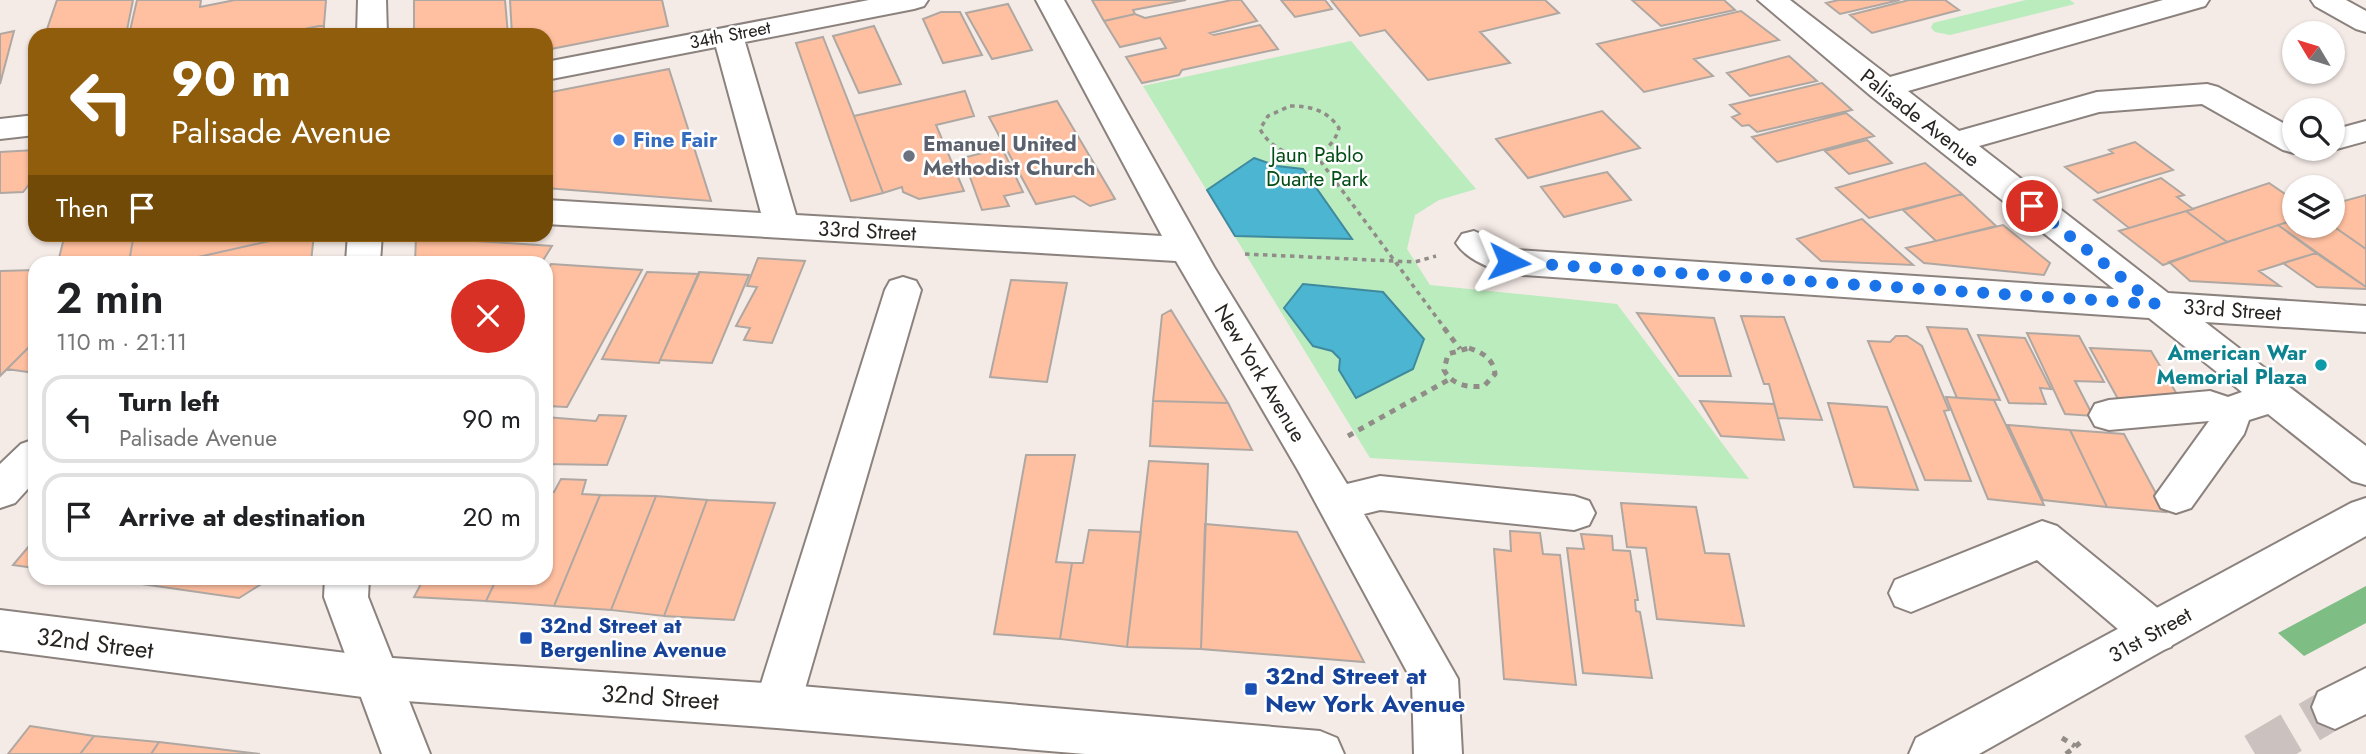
<!DOCTYPE html>
<meta charset="utf-8">
<style>
body{margin:0;font-family:Jost,sans-serif;background:#f2f2f2;color:#202124;height:100vh;display:flex;flex-direction:column;font-size:26px;white-space:nowrap}
*{box-sizing:border-box;margin:0}
p{font-size:23px;color:#757577}
.icon{flex:none;width:38px;height:38px;fill:none;stroke:currentColor;stroke-width:2;stroke-linecap:round;stroke-linejoin:round}
.map{position:relative;flex:1;overflow:hidden}
.details{position:absolute;left:28px;top:256px;width:525px;height:329px;display:flex;flex-direction:column;background:#fff;border-radius:21px;box-shadow:0 2px 5px #0004}
.details>*{flex:none}
.banner{position:absolute;left:28px;top:28px;width:525px;height:214px;border-radius:21px;box-shadow:0 2px 5px #0004;background:#8f5d0b;color:#fff;overflow:hidden}
.needle{width:46px;rotate:308deg}
.fabs{position:absolute;left:2282px;top:21px;display:grid;gap:14px}
.fabs a{display:grid;place-items:center;width:63px;height:63px;border-radius:50%;background:#fff;box-shadow:0 2px 5px #0004;font-size:35px}
.pin{position:absolute;display:grid;place-items:center;width:60px;height:60px;color:#fff;margin:-30px;border:4px solid #fff;border-radius:50%;box-shadow:0 2px 7px #0007}
.me{position:absolute;width:77px;margin:-38px;rotate:94deg;stroke-linejoin:round;filter:drop-shadow(0 0 5px #0008)}
.turn{display:flex;align-items:center;gap:24px;height:147px;padding:0 28px;font-size:32px}
.turn .icon{width:91px;height:91px;stroke-width:2.5}
.turn b{display:block;font-size:49px;line-height:60px}
.then{display:flex;align-items:center;height:66px;padding:0 28px;background:#0003;gap:14px;font-size:26px}
.round{display:grid;place-items:center;flex:none;width:74px;height:74px;border-radius:37px;background:#f2f2f2}
.head{display:flex;align-items:center;justify-content:space-between;height:119px;padding:0 28px}
h1{font-size:42px;font-weight:600;line-height:52px}
ul{padding:0;list-style:none}
li{display:flex;align-items:center;gap:21px;height:88px;margin:0 14px 10px;padding:0 14px;border:4px solid #e0e0e0;border-radius:21px}
li div{flex:1}
li b{display:block;font-size:26px}
li em{font-style:normal}
.map>svg:first-child{display:block}
</style>
<div class="map">
<svg width="2366" height="754" viewBox="0 0 2366 754">
<rect width="100%" height="100%" fill="#f4eae6"/>
<path fill="#baecbd" d="M2026,0H2070L2075,4L1950,35L1935,32L1931,28L1933,23Z
M1351,41L1476,189L1439,200L1415,215L1407,249L1430,285L1617,304L1749,479L1370,458L1143,86Z"/>
<path fill="#7ebd83" d="M2366,586V623L2304,656L2278,633Z"/>
<path fill="#4bb5d2" stroke="#408a9d" stroke-width="2" d="M1254,158L1277,166L1303,169L1352,239L1235,236L1207,190Z
M1303,284L1383,292L1424,339L1413,369L1356,398L1339,370L1340,359L1332,351L1313,346L1284,308Z"/>
<path fill="#ffc0a1" stroke="#afa7a2" stroke-width="2" d="M57,0H133L126,35H45Z
M137,0H201L200,7L235,0H326L324,25L275,35H129Z
M414,0H505L508,35H414Z
M510,0H662L668,26L546,50V35H512Z
M1092,0H1186L1133,10L1135,14L1104,21Z
M1232,0H1241L1257,21L1210,33L1214,35L1260,25L1278,49L1182,70L1179,75L1142,83L1126,57L1166,48L1160,38L1120,47L1104,21L1135,14L1145,18Z
M1281,0H1325L1332,9L1295,17Z
M1331,0H1545L1559,13L1480,32L1510,63L1428,80L1385,30L1360,36Z
M1632,0H1724L1735,10L1661,26Z
M1839,0H1900L1840,14L1826,3Z
M1909,0H1945L1959,10L1872,33L1850,15Z
M1008,4L1032,50L992,59L966,13Z
M1741,11L1779,40L1694,59L1713,76L1644,92L1597,44Z
M941,12H960L982,55L943,63L923,19Z
M324,25V35H275Z
M874,26L901,84L859,93L833,36Z
M14,31L0,84V34Z
M823,37L854,116L883,193L851,201L796,43Z
M1789,56L1817,81L1750,96L1727,73Z
M669,69L711,201L546,188V93Z
M1822,83L1852,110L1757,132L1749,125L1742,126L1732,117L1740,114L1730,105Z
M965,91L974,116L936,125L964,191L919,199L903,192L902,187L883,193L854,116Z
M1057,101L1115,199L1090,206L1074,196L1036,204L989,117Z
M1602,111L1640,148L1528,178L1496,139Z
M1846,113L1874,136L1777,162L1752,137Z
M1867,140L1892,163L1849,174L1825,151Z
M2135,142L2173,170L2098,193L2065,167L2113,153L2109,150Z
M1002,148L1023,192L1004,196L1009,206L982,210L963,158Z
M35,150V177L23,192L0,193V152Z
M1925,163L1962,194L1869,218L1836,188Z
M1607,172L1631,200L1564,217L1541,187Z
M2161,178L2184,195L2177,197L2193,209L2129,228L2094,200Z
M2269,183L2294,200V220L2227,242L2186,211Z
M1962,194L1996,226L1936,241L1903,210Z
M2366,195V249L2333,226V204Z
M2186,211L2227,242L2163,265L2119,231Z
M1862,219L1913,265L1821,261L1797,239Z
M2294,220V226H2333L2366,249V287L2278,225Z
M2003,225L2050,263L2044,275L1924,263L1906,248Z
M2278,225L2316,253L2259,271L2280,286L2190,281L2169,262Z
M65,234H134L129,262H58Z
M134,234H301L176,262H129Z
M301,234H314L311,262H176Z
M416,237L552,246L542,262H415Z
M2316,253L2366,287V289L2317,287L2283,263Z
M758,258L805,261L772,343L744,340L750,328L736,326L757,287L747,286Z
M551,264L642,270L567,407L546,406V272Z
M35,270V341L0,376V271Z
M647,272L699,274L660,360L659,363L602,359Z
M699,272L749,275L712,363L660,360Z
M1011,280L1067,283L1047,382L990,377Z
M1171,310L1228,403L1153,401L1162,315Z
M1637,313L1714,318L1731,376H1679Z
M1741,316L1784,317L1822,420L1778,418L1769,384H1764Z
M1927,327L1967,329L2000,400L1957,398Z
M2027,333L2079,336L2104,382L2075,381L2093,416L2065,414Z
M1978,335L2025,338L2051,389L2040,388L2046,404L2009,403Z
M1896,336H1907L1922,346L1949,410L1944,411L1971,481L1925,480L1868,341L1890,342Z
M35,341V373L7,369Z
M2090,348L2151,351L2181,401L2118,399Z
M1946,397L1994,400L2044,505L1988,499Z
M1153,401L1228,403L1252,450L1150,446Z
M1700,401L1774,404L1784,440L1721,436Z
M1828,403L1887,407L1918,490L1854,487Z
M599,415L626,416L607,465L546,464V417L596,421Z
M2008,425L2070,430L2107,507L2043,500Z
M2070,430L2124,434L2166,512L2107,507Z
M1026,455H1075L1056,562L1072,563L1060,639L994,634Z
M1149,461L1208,464L1201,649L1127,647Z
M561,479L586,480L582,494L600,495L554,606L486,601L497,578H546V492H554Z
M600,495L656,496L611,610L554,606Z
M656,496L707,500L664,616L611,610Z
M707,500L775,503L734,620L664,616Z
M1621,503L1696,507L1705,553L1729,554L1744,626L1657,619L1646,548L1627,547Z
M1205,524L1297,532L1364,662L1201,649Z
M1089,530L1141,532L1127,647L1060,639L1072,563H1083Z
M1510,531L1540,533L1543,554L1560,555L1576,685L1504,679L1494,549L1511,551Z
M1581,534L1612,536L1613,550L1630,551L1638,600H1635L1636,611L1640,612L1652,678L1583,673L1567,548L1584,549Z
M35,539V568L13,565Z
M100,578H271L239,598Z
M424,578H497L486,601L414,597Z
M30,726L94,736L80,754H8Z
M94,736L159,742L151,754H80Z
M159,742L260,754H151Z"/>
<g fill="none" stroke-linecap="round" stroke-linejoin="round">
<path stroke="#cbc2bf" stroke-width="42" stroke-dasharray="42 21" stroke-linecap="butt" d="M2255,754L2335,707"/>
<defs>
<path id="minor" d="M358,0H386L387,35H357Z
M869,0H928L924,6L914,9L745,42L796,215L1162,236L1036,0H1064L1214,267L1347,484L1380,476L1574,496L1589,501L1595,513L1589,525L1574,530L1380,510L1364,514L1458,679L1462,754H1414L1412,681L1299,472L1176,261L546,224V200L761,213L716,47L546,80V62Z
M1758,0H1790L1890,77L2163,0H2209L2205,6L1908,91L1959,131L2097,92L2207,84L2218,87L2294,129V149H2307L2294,153L2283,150L2202,104L2099,112L1979,146L2168,293L2366,306V332L2205,322L2366,446V485L2352,481L2268,414L2249,420L2244,434L2191,508L2176,513L2161,508L2155,496L2209,421L2109,430L2095,426L2089,415L2095,404L2109,400L2210,391L2228,397L2242,392L2149,318L1509,274C1491,269 1466,259 1456,243L1462,234L1474,231L1516,250L2114,289L1871,96Z
M2311,0H2346L2366,11V32L2356,29L2315,6Z
M35,115V135L0,139V119Z
M2366,121V141L2333,150L2327,149H2333V130Z
M348,234H382L380,262H346Z
M903,277L916,281L921,290L800,706L794,721L777,728L760,721L754,706L885,290L890,281Z
M35,439V481L15,503L0,508V464L21,444Z
M2042,521L2057,526L2171,619L2178,633L2171,647L2155,653L2139,647L2037,560L1911,612L1895,606L1889,593L1895,580Z
M325,578H369L368,597L430,754H382L324,597Z"/>
<path id="major" d="M2366,498V536L1979,754H1909L1916,738L2351,503Z
M0,610L378,657L777,684L1320,731L1337,738L1344,754H1085L777,728L378,699L0,650Z"/>
<path id="highway" d="M2366,668V714L2335,729L2318,722L2312,707L2318,692Z"/>
</defs>
<use href="#minor" stroke="#8b827e" stroke-width="4"/>
<use href="#major" stroke="#8b827e" stroke-width="4"/>
<use href="#highway" stroke="#8b827e" stroke-width="4"/>
<path stroke="#928c89" stroke-width="3.5" stroke-dasharray="4.5 4.5" stroke-linecap="butt" d="M1290,106C1310,106 1327,110 1339,128C1328,168 1277,161 1260,129L1268,116Z
M1315,154L1446,330
M1245,254L1415,262L1436,256"/>
<path stroke="#928c89" stroke-width="5" stroke-dasharray="6 6" stroke-linecap="butt" d="M1444,328L1460,349
M1469,348C1483,353 1493,358 1495,374L1484,386C1468,388 1452,385 1444,370L1448,354Z
M1348,436L1450,379
M2062,738L2075,746
M2066,754L2081,742"/>
<use href="#minor" fill="#fff" fill-rule="evenodd"/>
<use href="#major" fill="#fff" fill-rule="evenodd"/>
<use href="#highway" fill="#fff" fill-rule="evenodd"/>
</g>
<g fill="none" stroke-linecap="round" stroke-linejoin="round">
<path stroke="#1a73e8" stroke-width="12" stroke-dasharray="0 21.6" d="M1509,262L2155,304L2032,206"/>
</g>
<circle fill="#3f7fe0" stroke="#fff" stroke-width="2.5" cx="619" cy="140" r="7"/>
<circle fill="#6b7280" stroke="#fff" stroke-width="2.5" cx="909" cy="156" r="7"/>
<circle fill="#0f9aa8" stroke="#fff" stroke-width="2.5" cx="2321" cy="365" r="7"/>
<g fill="#1a4fb4" stroke="#fff" stroke-width="2.5">
<rect x="519" y="631" width="14" height="14" rx="3.5"/>
<rect x="1244" y="682" width="14" height="14" rx="3.5"/>
</g>
<g text-anchor="middle" dominant-baseline="central" stroke-width="5" stroke-linejoin="round" paint-order="stroke">
<g font-size="18" fill="#272422" stroke="#fff">
<text transform="translate(730 35) rotate(-11)">34th Street</text>
</g>
<g font-size="21" fill="#272422" stroke="#fff">
<text transform="translate(1920 118) rotate(38)">Palisade Avenue</text>
<text transform="translate(867 231) rotate(3)">33rd Street</text>
<text transform="translate(2232 310) rotate(4)">33rd Street</text>
<text transform="translate(1260 373) rotate(59)">New York Avenue</text>
<text transform="translate(2150 635) rotate(-29)">31st Street</text>
</g>
<g font-size="21" font-weight="bold" fill="#366cbe" stroke="#fff" text-anchor="start">
<text x="633" y="140">Fine Fair</text>
</g>
<g font-size="21" font-weight="bold" fill="#5b616d" stroke="#fff" text-anchor="start">
<text x="923" y="144">Emanuel United<tspan x="923" dy="24">Methodist Church</tspan></text>
</g>
<g font-size="21" fill="#024c16" stroke="#fff">
<text x="1317" y="155">Jaun Pablo<tspan x="1317" dy="24">Duarte Park</tspan></text>
</g>
<g font-size="21" font-weight="bold" fill="#0d838f" stroke="#fff" text-anchor="end">
<text x="2307" y="353">American War<tspan x="2307" dy="24">Memorial Plaza</tspan></text>
</g>
<g font-size="21" font-weight="bold" fill="#164399" stroke="#fff" text-anchor="start">
<text x="540" y="626">32nd Street at<tspan x="540" dy="24">Bergenline Avenue</tspan></text>
</g>
<g font-size="24" fill="#272422" stroke="#fff">
<text transform="translate(95 643) rotate(7)">32nd Street</text>
<text transform="translate(660 697) rotate(4)">32nd Street</text>
</g>
<g font-size="24" font-weight="bold" fill="#164399" stroke="#fff" text-anchor="start">
<text x="1265" y="675">32nd Street at<tspan x="1265" dy="28">New York Avenue</tspan></text>
</g>
</g>
</svg>
<div class="fabs">
<a><svg class="needle" viewBox="-14 -14 28 28"><path d="M0-13l5 13h-10z" fill="#e53935"/><path d="M0 13l5-13h-10z" fill="#757577"/></svg></a>
<a><svg class="icon" aria-label="search" viewBox="0 0 24 24"><circle cx="10" cy="10" r="6"/><path d="M15 15l6 6"/></svg></a>
<a><svg class="icon" aria-label="layers" viewBox="0 0 24 24"><path d="M12 4l9 5-9 5-9-5zM3 14l9 5 9-5"/></svg></a>
</div>
<div class="pin" style="left:2032px;top:206px;background:#d93025"><svg class="icon" aria-label="arrive" viewBox="0 0 24 24"><path d="M6 21V4h12l-3 4 3 4H6"/></svg></div>
<svg class="me" style="left:1509px;top:262px" viewBox="-20 -20 40 40"><path d="M0-17L14 15 0 8-14 15z" fill="#1a73e8" stroke="#fff" stroke-width="4"/></svg>
<div class="banner">
<div class="turn"><svg class="icon" aria-label="left" viewBox="0 0 24 24"><path d="M17 20v-9H6M10 6l-5 5 5 5"/></svg><div><b>90 m</b>Palisade Avenue</div></div>
<div class="then">Then<svg class="icon" aria-label="arrive" viewBox="0 0 24 24"><path d="M6 21V4h12l-3 4 3 4H6"/></svg></div>
</div>
<section class="details">
<div class="head"><div><h1>2 min</h1><p>110 m · 21:11</p></div><a class="round" style="background:#d93025;color:#fff"><svg class="icon" aria-label="close" viewBox="0 0 24 24"><path d="M6 6l12 12M18 6L6 18"/></svg></a></div>
<ul>
<li><svg class="icon" aria-label="left" viewBox="0 0 24 24"><path d="M17 20v-9H6M10 6l-5 5 5 5"/></svg><div><b>Turn left</b><p>Palisade Avenue</p></div><em>90 m</em></li>
<li><svg class="icon" aria-label="arrive" viewBox="0 0 24 24"><path d="M6 21V4h12l-3 4 3 4H6"/></svg><div><b>Arrive at destination</b></div><em>20 m</em></li>
</ul>
</section>
</div>
